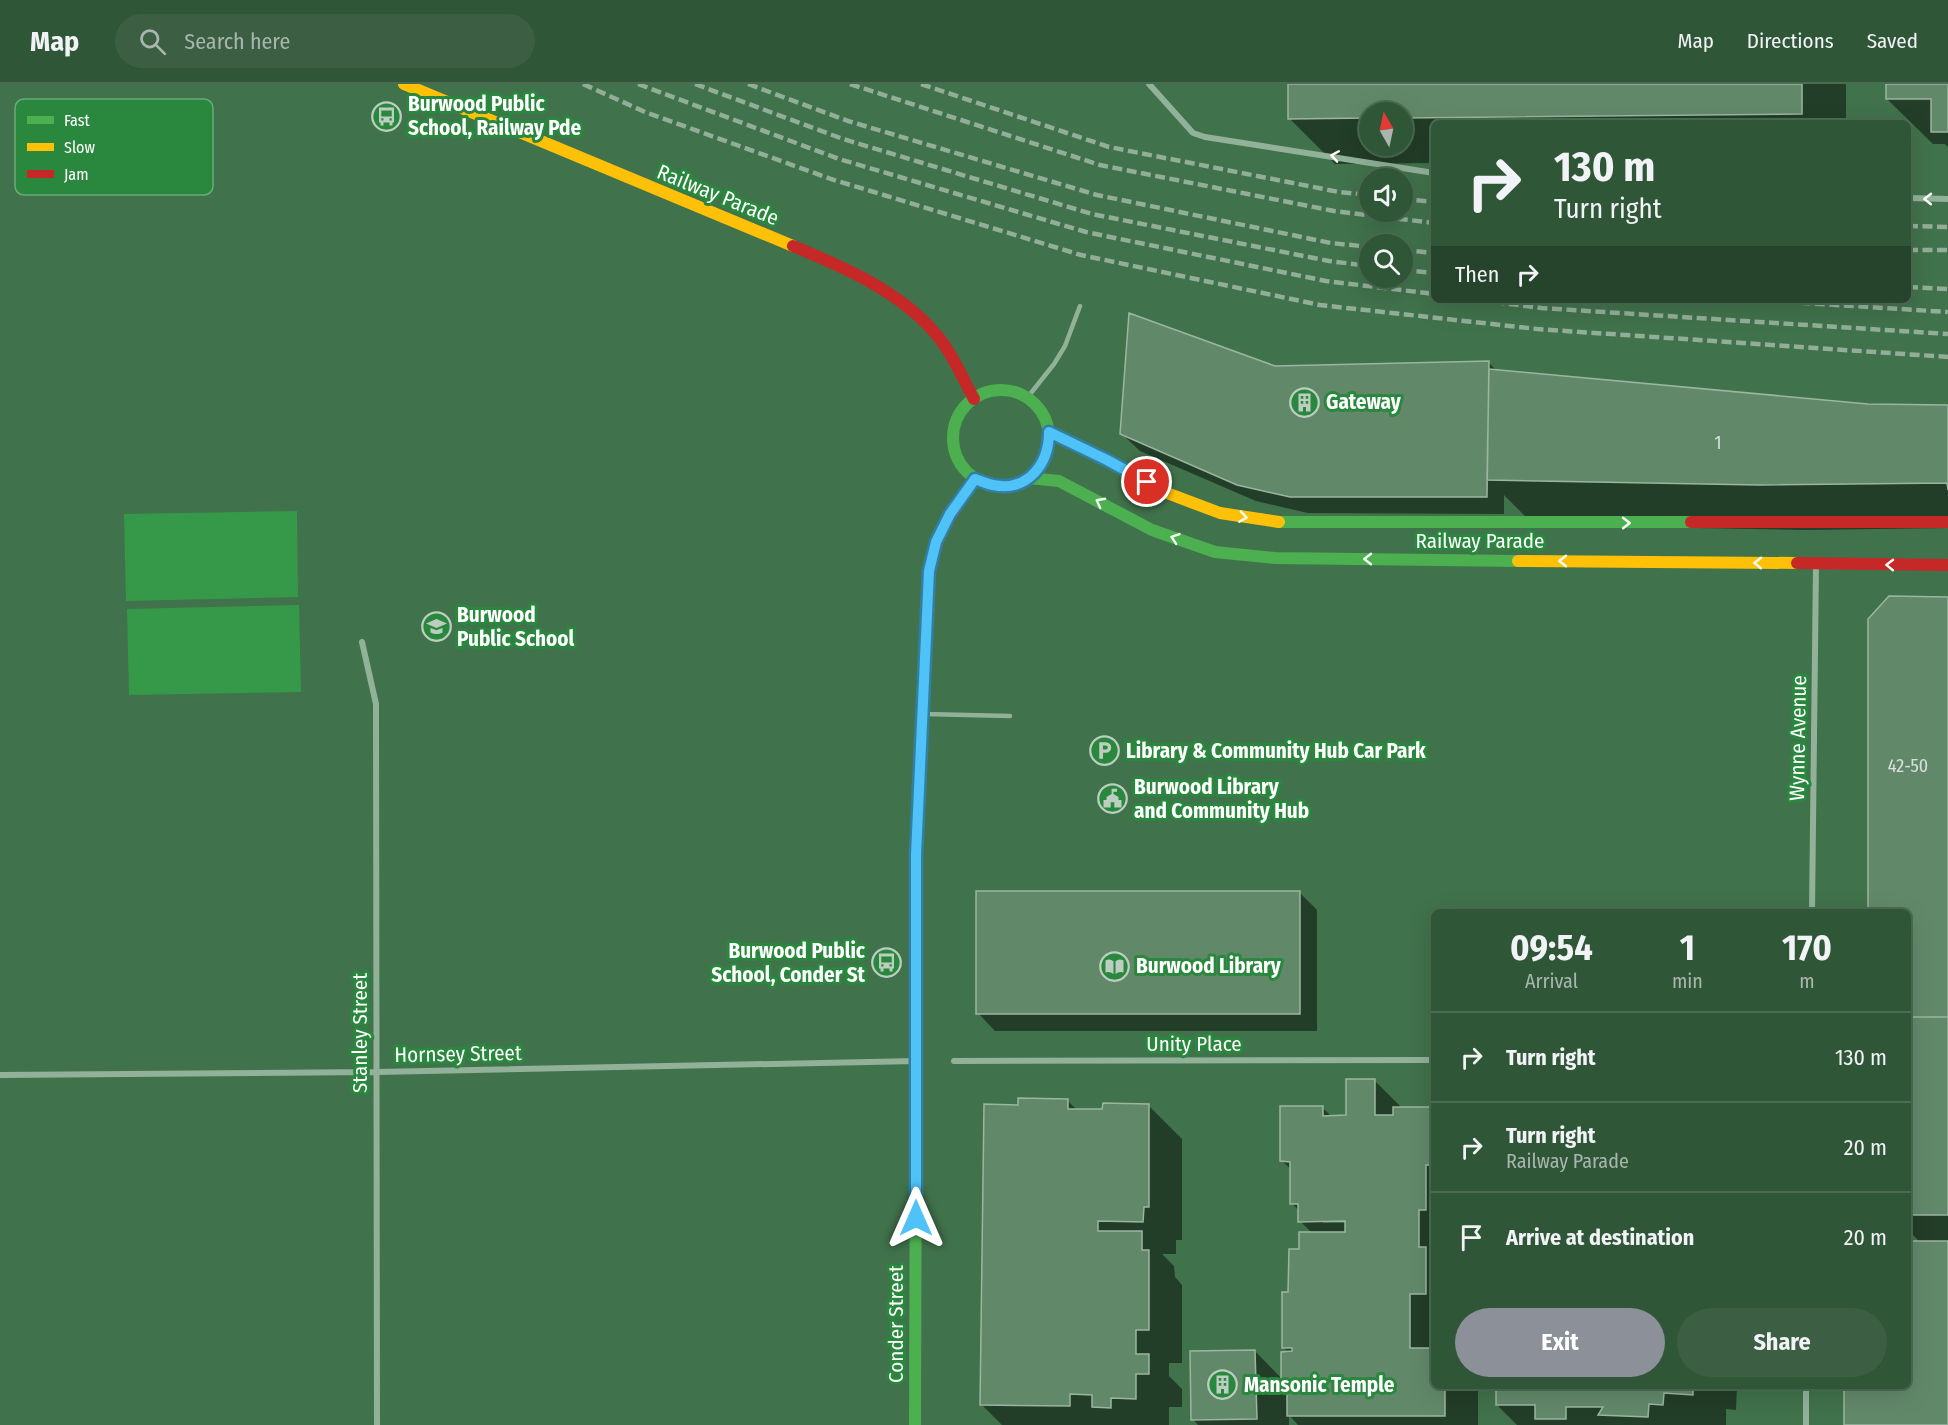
<!DOCTYPE html>
<style>
body{margin:0;font-family:"Fira Sans Condensed",sans-serif;background:#3c5f43;color:#f1f3f6;height:100vh;display:flex;flex-direction:column;font-size:22px;white-space:nowrap}
*{box-sizing:border-box;margin:0}
p{font-size:20px;color:#a8b7ae}
.icon{flex:none;width:33px;height:33px;fill:none;stroke:currentColor;stroke-width:2;stroke-linecap:round;stroke-linejoin:round}
.map{position:relative;flex:1;overflow:hidden}
.drawer{position:absolute;left:1431px;top:825px;width:480px;height:480px;display:flex;flex-direction:column;background:#305638;border-radius:9px;box-shadow:0 6px 24px #0002,0 0 0 2px #4b6c53}
.drawer>*{flex:none}
.hud{position:absolute;left:1431px;top:36px;width:480px;height:183px;border-radius:9px;box-shadow:0 6px 24px #0002,0 0 0 2px #4b6c53;background:#305638;color:#f1f3f6;overflow:hidden}
.needle{width:39px;rotate:351deg}
.controls{position:absolute;left:1359px;top:18px;display:grid;gap:12px}
.controls a{display:grid;place-items:center;width:54px;height:54px;border-radius:50%;background:#305638;box-shadow:0 6px 24px #0002,0 0 0 2px #4b6c53;font-size:30px}
.pin{position:absolute;display:grid;place-items:center;width:51px;height:51px;color:#fff;margin:-26px;border:3px solid #fff;border-radius:50%;box-shadow:0 2px 6px #0007}
.me{position:absolute;width:66px;margin:-33px;rotate:0deg;stroke-linejoin:round;filter:drop-shadow(0 0 4px #0008)}
.turn{display:flex;align-items:center;gap:21px;height:126px;padding:0 24px;font-size:27px}
.turn .icon{width:78px;height:78px;stroke-width:2.5}
.turn b{display:block;font-size:42px;line-height:51px}
.then{display:flex;align-items:center;height:57px;padding:0 24px;background:#0003;gap:12px;font-size:22px}
.eta{display:flex;justify-content:space-evenly;align-items:center;height:102px;text-align:center}
.eta b{font-size:36px;font-weight:700;line-height:42px}
.button{display:flex;gap:12px;margin-top:auto;padding:12px 24px}
.button a{flex:1;height:69px;border-radius:36px;background:#8c9099;color:#fff;font-size:24px;font-weight:700;line-height:69px;text-align:center}
.button a+a{background:#3c5f43;color:#f1f3f6}
ul{padding:0;list-style:none}
li{display:flex;align-items:center;gap:18px;height:90px;padding:0 24px;border-top:2px solid #4b6c53}
li div{flex:1}
li b{display:block;font-size:22px}
li em{font-style:normal}
header{display:flex;align-items:center;gap:36px;box-sizing:border-box;height:84px;padding:0 30px;background:#305638;border-bottom:2px solid #4b6c53}
header strong{font-size:28px}
nav{display:flex;gap:33px;margin-inline-start:auto;font-size:21px}
.search{width:420px;height:54px;background:#3c5f43;display:flex;align-items:center;gap:15px;box-sizing:border-box;padding:0 21px;border-radius:33px;color:#a8b7ae;font-size:22px}
.map>svg:first-child{display:block}
</style>
<header>
<strong>Map</strong>
<div class="search"><svg class="icon" aria-label="search" viewBox="0 0 24 24"><circle cx="10" cy="10" r="6"/><path d="M15 15l6 6"/></svg>Search here</div>
<nav><a>Map</a><a>Directions</a><a>Saved</a></nav>
</header>
<div class="map">
<svg width="1948" height="1341" viewBox="0 0 1948 1341">
<rect width="100%" height="100%" fill="#40724b"/>
<path fill="#36994a" d="M297,427L298,513L126,517L124,430Z
M299,521L301,608L129,611L127,525Z"/>
<path fill="#0007" fill-rule="evenodd" d="M1290,0H1846V39H1434V79L1335,80L1290,35ZM1370,28H1402V62H1370Z
M1887,0H1948V63L1945,60H1933L1887,15Z
M1489,279L1498,288L1868,321L1948,323V444L1806,446L1534,441L1504,411V430L1308,429L1256,417L1140,367L1122,350L1275,284Z
M1948,514V1341H1846L1845,1302H1908V1158H1920L1908,1146V828H1869Z
M1299,808L1317,826V947H995L978,929Z
M1374,996L1402,1024H1434V1302H1478V1341H1298L1289,1331V1341H1198L1193,1335L1255,1267L1282,1295L1289,1269L1284,1264L1290,1209L1301,1167L1313,1150L1300,1137L1299,1127L1292,1119V1086L1282,1077L1323,1024L1332,1033H1347ZM1323,1136H1352V1139H1323Z
M1067,1016L1078,1027H1103L1148,1021L1182,1055V1156H1176V1170H1162L1174,1182L1175,1193L1182,1201V1279H1169V1292L1182,1305V1323H1169V1341H1002L982,1321L1019,1022Z
M1497,1302H1737L1736,1326L1726,1325V1341H1517L1497,1321Z"/>
<path fill="#62886a" stroke="#9ab6a0" stroke-width="1.5" d="M1288,0H1802V30L1402,34V28H1370V34L1288,35Z
M1886,0H1948V48H1931V15H1886Z
M1129,229L1275,282L1489,277L1487,413H1290L1237,401L1120,350Z
M1489,285L1868,320L1948,321V406L1947,399L1759,401L1487,396Z
M1889,512L1948,513V933H1908V828H1868V535Z
M976,807H1300V930H976Z
M1908,933H1948V1131H1908Z
M1346,995H1375V1031H1393V1023H1434V1081H1426V1126H1419V1163H1426V1210H1410V1264H1434V1245V1302H1445V1332H1287V1304H1281V1268L1292,1267V1264H1282V1208H1288L1289,1165H1299V1148H1345V1137L1298,1138V1120H1290V1078L1280,1077V1022H1323V1032L1346,1031Z
M1018,1014L1068,1015V1025H1102L1103,1019L1149,1020V1123H1144L1143,1138L1098,1137V1147H1142V1166H1149V1246H1136V1270H1149V1290H1136V1315L1111,1314V1324L1092,1323V1311L1070,1310V1322L980,1321L984,1020L1018,1021Z
M1908,1157H1948V1341H1844V1302H1908Z
M1255,1266L1257,1335L1191,1336L1190,1267Z
M1496,1302H1693V1311L1664,1309L1663,1321L1649,1320L1648,1333L1598,1331L1603,1323H1566V1335H1535V1321H1496Z"/>
<g fill="none" stroke-linecap="round" stroke-linejoin="round">
<path stroke="#92b199" stroke-width="4.5" d="M1027,314L1054,280L1065,262L1080,222
M924,630L1010,632"/>
<path stroke="#92b199" stroke-width="6" d="M1149,0L1193,49L1205,53L1434,89
M1908,114L1948,115
M362,558L376,620L377,1341
M1812,828L1816,480
M954,977L1434,976
M0,991L377,988L916,977
M1806,1341V1302"/>
<path stroke="#4caf50" stroke-width="12" d="M953 354a48 48 0 1 1 96 0a48 48 0 1 1-96 0Z
M1028,394L1059,397L1152,446L1215,468L1275,474L1518,477
M1279,438H1691
M915,1341L916,1014"/>
<path stroke="#ffc107" stroke-width="12" d="M404,0L793,162
M1049,348L1107,376L1167,409L1220,429L1279,438
M1518,477L1797,479
M916,1014V771L924,605"/>
<path stroke="#c62828" stroke-width="12" d="M793,162C846,184 904,209 940,255C954,273 963,295 974,315
M1691,438H1948
M1797,479L1948,481
M924,605L929,487L937,460L947,438L975,395"/>
<path stroke="#92ae98" stroke-width="4.5" stroke-dasharray="10 4.5" stroke-linecap="butt" d="M583,0L645,28L831,95L1081,171L1320,221L1537,245L1948,273
M638,0L839,75L1086,148L1326,197L1434,210
M695,0L843,55L1092,130L1329,177L1370,182
M748,0L848,37L1097,111L1331,159L1370,163
M850,0L1100,81L1334,127L1434,139
M921,0L1109,63L1339,108L1370,111
M1402,115L1434,118
M1908,142L1948,143
M1402,166L1434,169
M1908,166H1948
M1402,186L1434,189
M1908,203L1948,205
M1480,216L1541,224L1948,250
M1757,216L1948,228"/>
</g>
<defs><path id="oneway-chevron" d="M-2-3.5L2.5 0L-2 3.5" fill="none" stroke-width="1.6" stroke-linecap="round" stroke-linejoin="round" transform="scale(1.5)"/></defs>
<g stroke="#fff">
<use href="#oneway-chevron" transform="translate(1335 72) rotate(-171)"/>
<use href="#oneway-chevron" transform="translate(1928 115) rotate(-179)"/>
</g>
<g stroke="#f6fbf6">
<use href="#oneway-chevron" transform="translate(1100 418) rotate(-152)"/>
<use href="#oneway-chevron" transform="translate(1243 433) rotate(9)"/>
<use href="#oneway-chevron" transform="translate(1626 439)"/>
<use href="#oneway-chevron" transform="translate(1175 454) rotate(-161)"/>
<use href="#oneway-chevron" transform="translate(1368 475) rotate(-180)"/>
<use href="#oneway-chevron" transform="translate(1563 477) rotate(-180)"/>
<use href="#oneway-chevron" transform="translate(1758 479) rotate(-179)"/>
<use href="#oneway-chevron" transform="translate(1890 481) rotate(-179)"/>
</g>
<g fill="none" stroke-linecap="round" stroke-linejoin="round">
<defs>
<path id="route" d="M916,1134V771L929,487L936,458L950,430L975,395C981,397 987,400 993,401C1028,408 1049,380 1049,348L1107,376L1147,398"/>
</defs>
<use href="#route" stroke="#337fa1" stroke-width="15"/>
<use href="#route" stroke="#4fc3f7" stroke-width="10"/>
</g>
<defs>
<symbol id="bus-ring" viewBox="-11 -11 22 22"><circle r="9.5" fill="#2a883e" stroke="#bccec0" stroke-width="1.5"/><path d="M-5-6H5V4H4V6H2V4H-2V6H-4V4H-5ZM-3.5-4V0h7V-4ZM-3.5 1.2v1.5H-2V1.2ZM2 1.2v1.5H3.5V1.2Z" fill="#bccec0"/></symbol>
<symbol id="building-ring" viewBox="-11 -11 22 22"><circle r="9.5" fill="#2a883e" stroke="#bccec0" stroke-width="1.5"/><path d="M-4-6H4V6H1V3H-1V6H-4ZM-2.5-4.3h1.7v1.8h-1.7ZM.8-4.3h1.7v1.8H.8ZM-2.5-1h1.7V.8h-1.7ZM.8-1h1.7V.8H.8Z" fill="#bccec0"/></symbol>
<symbol id="school-ring" viewBox="-11 -11 22 22"><circle r="9.5" fill="#2a883e" stroke="#bccec0" stroke-width="1.5"/><path d="M0-5L7-2L0 1L-7-2ZM-4 1L0 2.5L4 1V4Q0 6-4 4Z" fill="#bccec0"/></symbol>
<symbol id="parking-ring" viewBox="-11 -11 22 22"><circle r="9.5" fill="#2a883e" stroke="#bccec0" stroke-width="1.5"/><path d="M-3.5-5.5H1a3.5 3.5 0 0 1 0 7H-1V5.5H-3.5ZM-1-3.4V-.6H.8a1.4 1.4 0 0 0 0-2.8Z" fill="#bccec0"/></symbol>
<symbol id="civic-ring" viewBox="-11 -11 22 22"><circle r="9.5" fill="#2a883e" stroke="#bccec0" stroke-width="1.5"/><path d="M-.6-6.5H3V-4.5H.6V-3L4-1V1h2V6H-6V1h2V-1L-.6-3ZM-1.2 2.5V6h2.4V2.5Z" fill="#bccec0"/></symbol>
<symbol id="library-ring" viewBox="-11 -11 22 22"><circle r="9.5" fill="#2a883e" stroke="#bccec0" stroke-width="1.5"/><path d="M-6-4Q-3-5.5-.7-3.5V5Q-3 3-6 4ZM6-4Q3-5.5 .7-3.5V5Q3 3 6 4Z" fill="#bccec0"/></symbol>
</defs>
<g fill-rule="evenodd">
<use href="#bus-ring" x="370" y="16" width="33" height="33"/>
<use href="#building-ring" x="1288" y="302" width="33" height="33"/>
<use href="#school-ring" x="420" y="526" width="33" height="33"/>
<use href="#parking-ring" x="1088" y="650" width="33" height="33"/>
<use href="#civic-ring" x="1096" y="698" width="33" height="33"/>
<use href="#bus-ring" x="870" y="862" width="33" height="33"/>
<use href="#library-ring" x="1098" y="866" width="33" height="33"/>
<use href="#building-ring" x="1206" y="1284" width="33" height="33"/>
</g>
<g text-anchor="middle" dominant-baseline="central" stroke-width="6" stroke-linejoin="round" paint-order="stroke">
<g font-size="18" fill="#d8e1da">
<text x="1718" y="359">1</text>
<text x="1908" y="682">42-50</text>
</g>
<g font-size="21" font-weight="bold" fill="#fff" stroke="#2a883e" text-anchor="start">
<text x="408" y="20">Burwood Public<tspan x="408" dy="24">School, Railway Pde</tspan></text>
<text x="1326" y="318">Gateway</text>
<text x="457" y="531">Burwood<tspan x="457" dy="24">Public School</tspan></text>
<text x="1126" y="667">Library &amp; Community Hub Car Park</text>
<text x="1134" y="703">Burwood Library<tspan x="1134" dy="24">and Community Hub</tspan></text>
<text x="865" y="867" text-anchor="end">Burwood Public<tspan x="865" dy="24">School, Conder St</tspan></text>
<text x="1136" y="882">Burwood Library</text>
<text x="1244" y="1301">Mansonic Temple</text>
</g>
<g font-size="21" fill="#fff" stroke="#2a883e">
<text transform="translate(718 111) rotate(22)">Railway Parade</text>
<text x="1480" y="457">Railway Parade</text>
<text transform="translate(1798 654) rotate(-89)">Wynne Avenue</text>
<text transform="translate(360 949) rotate(-90)">Stanley Street</text>
<text x="1194" y="960">Unity Place</text>
<text transform="translate(458 970) rotate(-1)">Hornsey Street</text>
<text transform="translate(896 1240) rotate(-90)">Conder Street</text>
</g>
</g>
<rect x="15" y="15" width="198" height="96" rx="9" fill="#2a883e" stroke="#6aac78" stroke-width="1.5"/>
<rect x="27" y="32" width="27" height="8" fill="#4caf50"/>
<rect x="27" y="59" width="27" height="8" fill="#ffc107"/>
<rect x="27" y="86" width="27" height="8" fill="#c62828"/>
<g font-size="16" fill="#fff">
<text x="64" y="42">Fast</text>
<text x="64" y="69">Slow</text>
<text x="64" y="96">Jam</text>
</g>
</svg>
<div class="controls">
<a><svg class="needle" viewBox="-14 -14 28 28"><path d="M0-13l5 13h-10z" fill="#e53935"/><path d="M0 13l5-13h-10z" fill="#a8b7ae"/></svg></a>
<a><svg class="icon" aria-label="sound" viewBox="0 0 24 24"><path d="M4 9h4l5-4v14l-5-4H4zM17 9q2 3 0 6"/></svg></a>
<a><svg class="icon" aria-label="search" viewBox="0 0 24 24"><circle cx="10" cy="10" r="6"/><path d="M15 15l6 6"/></svg></a>
</div>
<div class="pin" style="left:1147px;top:398px;background:#d93025"><svg class="icon" aria-label="arrive" viewBox="0 0 24 24"><path d="M6 21V4h12l-3 4 3 4H6"/></svg></div>
<svg class="me" style="left:916px;top:1134px" viewBox="-20 -20 40 40"><path d="M0-17L14 15 0 8-14 15z" fill="#4fc3f7" stroke="#fff" stroke-width="4"/></svg>
<div class="hud">
<div class="turn"><svg class="icon" aria-label="right" viewBox="0 0 24 24"><path d="M7 20v-9h11M14 6l5 5-5 5"/></svg><div><b>130 m</b>Turn right</div></div>
<div class="then">Then<svg class="icon" aria-label="right" viewBox="0 0 24 24"><path d="M7 20v-9h11M14 6l5 5-5 5"/></svg></div>
</div>
<section class="drawer">
<div class="eta">
<div><b>09:54</b><p>Arrival</p></div>
<div><b>1</b><p>min</p></div>
<div><b>170</b><p>m</p></div>
</div>
<ul>
<li><svg class="icon" aria-label="right" viewBox="0 0 24 24"><path d="M7 20v-9h11M14 6l5 5-5 5"/></svg><div><b>Turn right</b></div><em>130 m</em></li>
<li><svg class="icon" aria-label="right" viewBox="0 0 24 24"><path d="M7 20v-9h11M14 6l5 5-5 5"/></svg><div><b>Turn right</b><p>Railway Parade</p></div><em>20 m</em></li>
<li><svg class="icon" aria-label="arrive" viewBox="0 0 24 24"><path d="M6 21V4h12l-3 4 3 4H6"/></svg><div><b>Arrive at destination</b></div><em>20 m</em></li>
</ul>
<div class="button"><a>Exit</a><a>Share</a></div>
</section>
</div>
